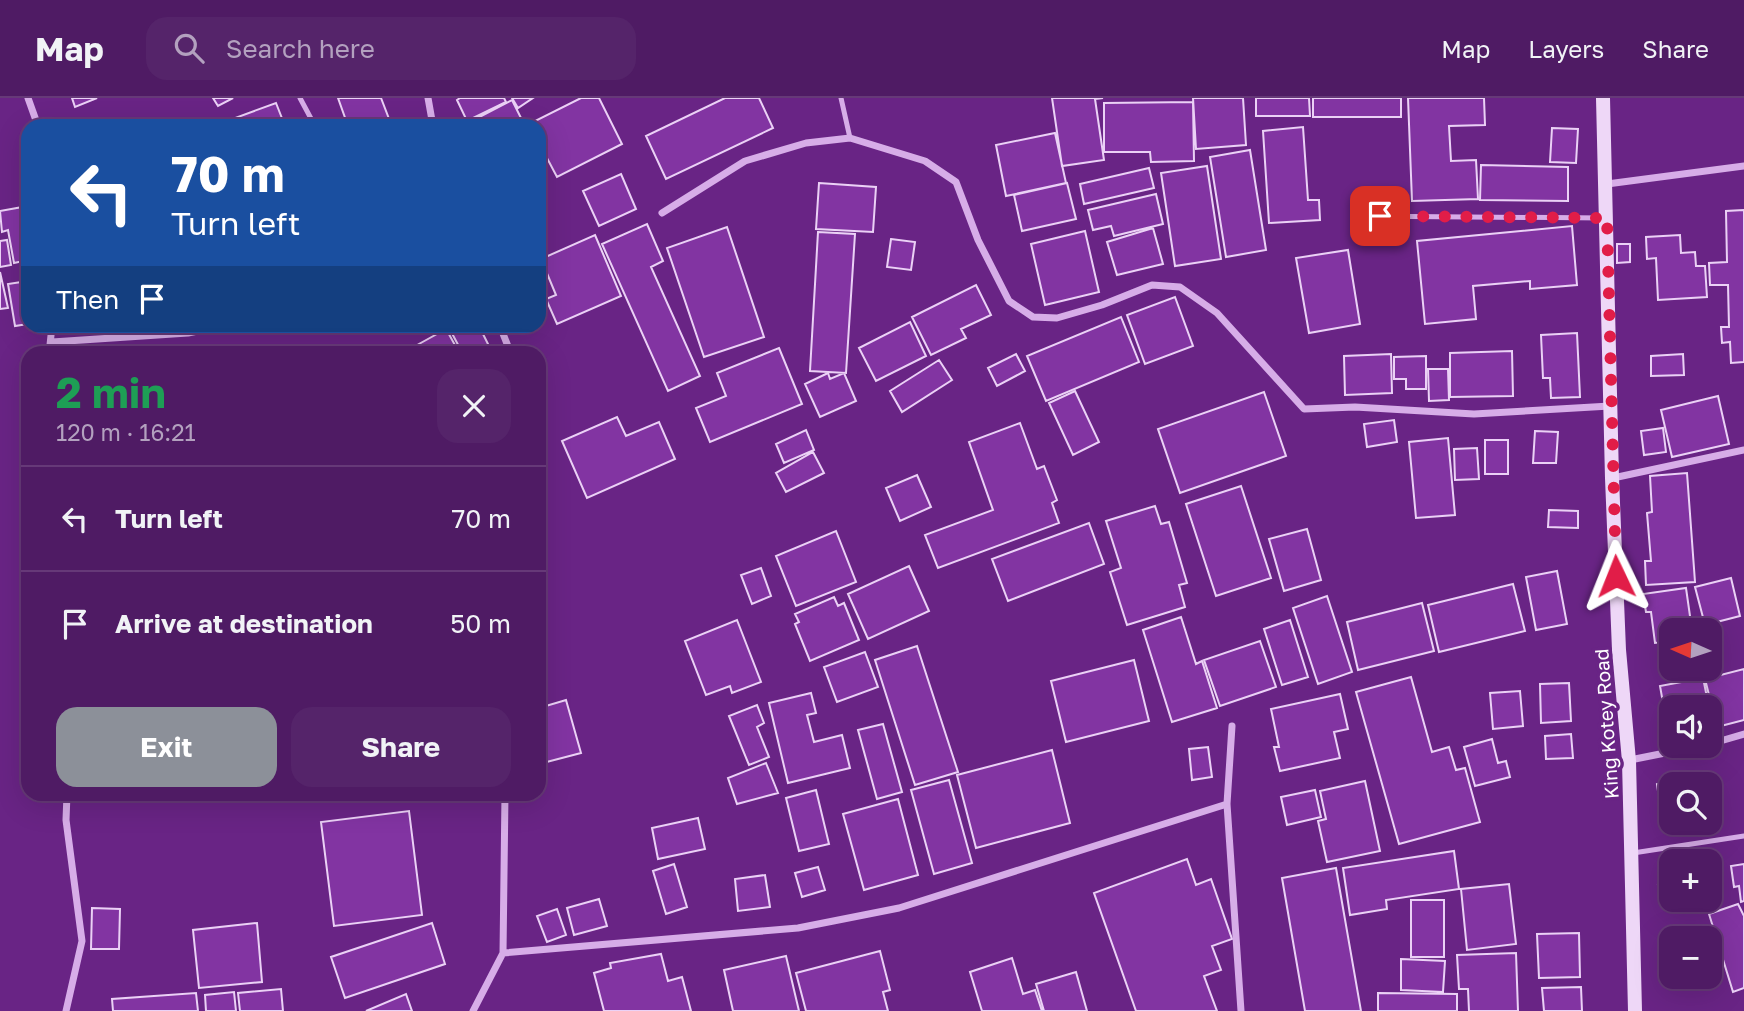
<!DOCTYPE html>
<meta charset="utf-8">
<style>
body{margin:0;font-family:"Golos Text",sans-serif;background:#55246a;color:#f1f3f6;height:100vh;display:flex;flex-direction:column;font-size:26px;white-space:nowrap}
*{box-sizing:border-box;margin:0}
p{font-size:23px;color:#b3a1bf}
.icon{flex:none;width:38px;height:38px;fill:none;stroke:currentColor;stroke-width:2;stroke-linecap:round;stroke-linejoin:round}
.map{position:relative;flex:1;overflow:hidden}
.side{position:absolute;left:21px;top:248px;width:525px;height:455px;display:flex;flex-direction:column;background:#4f1b64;border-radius:21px;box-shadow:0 7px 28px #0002,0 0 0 2px #663978}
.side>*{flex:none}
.top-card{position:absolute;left:21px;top:21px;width:525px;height:214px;border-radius:21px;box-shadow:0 7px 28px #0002,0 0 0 2px #663978;background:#1a4fa0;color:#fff;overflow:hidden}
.needle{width:46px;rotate:273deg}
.tools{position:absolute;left:1659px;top:520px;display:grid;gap:14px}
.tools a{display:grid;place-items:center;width:63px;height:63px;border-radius:14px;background:#4f1b64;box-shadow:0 7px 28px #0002,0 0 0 2px #663978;font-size:35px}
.pin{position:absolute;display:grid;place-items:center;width:60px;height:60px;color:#fff;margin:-30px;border-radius:14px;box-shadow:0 4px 10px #0006}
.me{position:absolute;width:77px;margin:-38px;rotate:358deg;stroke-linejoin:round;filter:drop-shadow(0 0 5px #0008)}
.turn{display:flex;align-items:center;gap:24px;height:147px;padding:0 35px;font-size:32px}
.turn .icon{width:91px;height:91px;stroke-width:2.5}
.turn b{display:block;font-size:49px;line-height:60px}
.then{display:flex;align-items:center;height:66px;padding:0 35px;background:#0003;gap:14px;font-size:26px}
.round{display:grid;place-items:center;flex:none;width:74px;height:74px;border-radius:21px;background:#55246a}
.summary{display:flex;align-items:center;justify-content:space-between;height:119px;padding:0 35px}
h1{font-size:42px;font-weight:700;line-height:52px;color:#1e9e55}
.button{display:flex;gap:14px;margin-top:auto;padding:14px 35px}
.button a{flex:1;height:80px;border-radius:21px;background:#8c9099;color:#fff;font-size:28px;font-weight:700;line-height:80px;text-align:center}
.button a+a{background:#55246a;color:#f1f3f6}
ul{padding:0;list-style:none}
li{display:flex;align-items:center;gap:21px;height:105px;padding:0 35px;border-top:2px solid #663978}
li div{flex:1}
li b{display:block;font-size:26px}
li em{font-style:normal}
header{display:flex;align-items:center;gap:42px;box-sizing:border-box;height:98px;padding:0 35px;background:#4f1b64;border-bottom:2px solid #663978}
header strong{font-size:33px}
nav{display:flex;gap:38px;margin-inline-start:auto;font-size:24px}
.search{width:490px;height:63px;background:#55246a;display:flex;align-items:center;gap:18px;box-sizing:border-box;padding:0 24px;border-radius:21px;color:#b3a1bf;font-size:26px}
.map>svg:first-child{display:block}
</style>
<header>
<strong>Map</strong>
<div class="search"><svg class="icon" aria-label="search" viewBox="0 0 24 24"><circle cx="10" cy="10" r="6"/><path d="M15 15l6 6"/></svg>Search here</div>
<nav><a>Map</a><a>Layers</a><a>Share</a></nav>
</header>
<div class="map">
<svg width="1744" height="913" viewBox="0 0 1744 913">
<rect width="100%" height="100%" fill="#692485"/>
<path fill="#8234a2" stroke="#ebd1f6" stroke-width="2" d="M72,0H97L75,9Z
M213,0H233L218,8Z
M338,0H381L391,26L348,28Z
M460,0H504L506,4L467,23L457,2Z
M512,0H533L518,10Z
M581,0H599L622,46L557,79L539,45V28L529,26Z
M725,0H759L773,30L666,81L646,38Z
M1052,0H1103L1095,1L1104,62L1062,68Z
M1193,0H1243L1246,47L1196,51Z
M1256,0H1309L1310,18H1256Z
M1313,0H1401V19H1313Z
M1408,0H1484L1485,27L1449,28L1451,63L1476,62L1478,101L1412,103Z
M512,2L525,28H462Z
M1193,4L1194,63L1151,64L1150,54H1104V5Z
M276,5L285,28H238L235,20Z
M1303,29L1308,102H1319L1320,122L1269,125L1263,33Z
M1552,30L1578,31L1576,65L1550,64Z
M1055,35L1066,85L1006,98L996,47Z
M1250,52L1266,152L1226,159L1210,59Z
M1481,67L1568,69V103L1480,102Z
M1207,68L1221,161L1175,168L1161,75Z
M1149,70L1154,90L1084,106L1080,86Z
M621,76L636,111L599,128L583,93Z
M819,85L876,89L873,134L816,131Z
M1067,85L1076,121L1022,133L1014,97Z
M1156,96L1163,126L1114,138L1111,128L1093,132L1088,112Z
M28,108V162L14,165L8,132L2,134L0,113Z
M1744,112V264L1731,265L1730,244L1722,245L1721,229H1729L1728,187H1710L1709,165L1727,164L1726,113Z
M647,126L663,163L651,169L700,278L668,293L602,146Z
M1572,128L1577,187L1530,191V183L1473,188L1476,221L1425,226L1417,143Z
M727,129L764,239L704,259L667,150Z
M1153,130L1163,166L1117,177L1107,144Z
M1085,133L1099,194L1045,207L1031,146Z
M818,134L855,136L846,275L810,273Z
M595,137L621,198L557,226L546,201L556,197L541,161Z
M1680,137L1681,155L1695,154L1696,168H1705L1707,199L1658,202L1656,160L1647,161L1646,139Z
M891,141L915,144L911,172L887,169Z
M7,142L11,167L0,169V143Z
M1617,146H1630V164L1617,165Z
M1348,152L1360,226L1309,235L1296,160Z
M0,174L8,210L0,211Z
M28,183V226L15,228L8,186Z
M976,187L991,217L961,231L966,240L931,257L912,219Z
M1175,199L1193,248L1145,266L1127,217Z
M1121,219L1139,264L1046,303L1027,258Z
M910,224L926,258L876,283L859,250Z
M448,228H479L493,256H463Z
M446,231L460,256H401Z
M1577,235L1580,299L1551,300L1550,280H1543L1541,237Z
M779,250L802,306L710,344L696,310L726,298L717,275Z
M1512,253L1513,298L1450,299V255Z
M1016,256L1025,273L997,288L988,270Z
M1391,256L1392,295L1345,297L1344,258Z
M1683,256L1684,277L1651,278V258Z
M1426,258V291H1406V281H1394V259Z
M939,262L952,282L902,314L890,293Z
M1428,271H1448L1449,302L1429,303Z
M828,275L830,281L844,275L856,303L820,319L805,286Z
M1075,293L1099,344L1073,357L1049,305Z
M1264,294L1286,358L1180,395L1158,331Z
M1718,298L1729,346L1672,359L1661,312Z
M617,319L626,338L659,324L675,361L587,400L562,343Z
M1394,322L1397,344L1367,349L1364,326Z
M1020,325L1037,371L1044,368L1057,402L1052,405L1059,425L938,470L925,437L993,412L969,344Z
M1663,330L1666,354L1644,357L1641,333Z
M806,332L814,352L784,365L776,346Z
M1535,333L1558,334L1556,365H1533Z
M1448,340L1455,417L1416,420L1409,344Z
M1485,342H1508V376H1485Z
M1477,350L1479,381L1455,382L1454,351Z
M813,354L824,375L786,394L776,375Z
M1687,375L1695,484L1646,487L1645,463H1651L1647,415L1652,414L1650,378Z
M917,377L931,409L900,423L886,390Z
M1241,388L1271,480L1216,498L1186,406Z
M1155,408L1161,426L1169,424L1187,485L1179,487L1185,509L1127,527L1110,474L1121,470L1106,423Z
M1549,412L1578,413V430L1548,429Z
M1089,425L1104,466L1008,503L992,461Z
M1307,431L1321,482L1284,493L1269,441Z
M836,433L856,484L796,508L776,458Z
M909,468L929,513L868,541L848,496Z
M761,470L771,498L752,506L741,477Z
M1557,473L1567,526L1536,532L1526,479Z
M1731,480L1740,518L1705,527L1695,489Z
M1513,486L1525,533L1439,554L1428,507Z
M1686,490L1692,532H1671V543L1655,545L1651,514H1646L1643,496Z
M1327,498L1352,574L1318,586L1293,510Z
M834,499L838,508L844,505L859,542L810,563L795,526L799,524L795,516Z
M1422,505L1434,553L1358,572L1347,524Z
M1181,519L1196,566L1202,563L1217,610L1172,624L1143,532Z
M737,522L761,584L732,595L730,588L706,597L685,543Z
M1290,522L1308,579L1282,587L1264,531Z
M1260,543L1276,589L1220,608L1204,562Z
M917,548L958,674L915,687L875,562Z
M865,554L878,589L837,604L824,569Z
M1134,562L1149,623L1066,644L1051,583Z
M1744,571V622L1717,629L1705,581Z
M1411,579L1432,654L1449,649L1456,672L1465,670L1480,724L1399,746L1356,594Z
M1703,580L1709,609H1671L1670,644L1660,588Z
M1569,585L1571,623L1541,625L1540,586Z
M1520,593L1523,628L1493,631L1490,595Z
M811,595L816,615L807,617L814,644L842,637L850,670L788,685L769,605Z
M1340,596L1348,631L1334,634L1340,660L1280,673L1274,649H1279L1271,611Z
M566,602L581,655L539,666V610Z
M757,607L764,625L757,629L769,659L749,667L729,618Z
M883,626L902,694L877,701L858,632Z
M1571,636L1573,660L1546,661L1545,638Z
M1492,641L1498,665L1506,663L1510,679L1475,688L1464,649Z
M1208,649L1212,679L1192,682L1189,651Z
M1052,652L1070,725L976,750L957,677Z
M766,665L778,695L737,706L728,680Z
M949,682L972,765L934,776L911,692Z
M1681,682V686H1671V720L1662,721L1657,686Z
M1365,683L1380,753L1327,764L1318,723L1326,721L1320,693Z
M816,692L829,746L799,753L786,700Z
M1315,692L1321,719L1287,727L1281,699Z
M321,696H466V700Z
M898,701L918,777L864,792L843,716Z
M409,713L422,817L334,828L321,724Z
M698,720L705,751L658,761L652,730Z
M1454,753L1459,791L1386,802L1387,811L1350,817L1343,770Z
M1696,758V763H1673V761Z
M1187,761L1196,787L1211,781L1232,841L1212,848L1221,872L1204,878L1217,913H1136L1094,795Z
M674,766L687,809L666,816L653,773Z
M1744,766V803L1741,804L1739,788L1734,789L1731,768Z
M818,769L825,792L802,799L795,775Z
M1336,770L1361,913H1305L1282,780Z
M765,777L770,809L738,813L735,781Z
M1671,785V802H1679V804L1661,807L1658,787Z
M1509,786L1516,846L1467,852L1461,791Z
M599,801L607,828L574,837L567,810Z
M1411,802H1444V859H1411Z
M1738,806L1744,818V890L1733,894L1709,816Z
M92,810L120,811L119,851H91Z
M557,811L566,837L547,844L537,818Z
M257,825L262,884L199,890L193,832Z
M432,825L445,866L345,900L331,859Z
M1579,835L1580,879L1539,880L1537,836Z
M880,853L890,892L883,894L888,913H806L796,875Z
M1516,855L1518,913H1469L1468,891H1459L1457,857Z
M661,856L668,883L682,879L691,913H604L594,875L611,870L610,865Z
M786,858L799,913H733L724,872Z
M1012,860L1023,896L1035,892L1042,913H982L970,874Z
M1401,861L1445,863L1443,894L1401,892Z
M1076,874L1087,913H1044L1036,886Z
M1581,889L1582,913H1544L1542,890Z
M281,891L283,913H240L238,895Z
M234,894L236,913H206L205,897Z
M196,895L198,913H113L112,901Z
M1378,895L1457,896V913H1378Z
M406,896L412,913H366Z"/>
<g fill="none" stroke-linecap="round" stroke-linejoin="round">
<path stroke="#d7ade8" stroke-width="5" d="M300,0L315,28
M841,0L850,40
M1353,118L1604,120
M1633,755L1744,738"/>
<path stroke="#d7ade8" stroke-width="7" d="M28,0L38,28
M428,0L433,28
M1607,86L1744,68
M662,115L745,63L806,45L850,40L925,63L956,84L978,142L1009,203L1033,219L1057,220L1102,207L1152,187L1180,189L1217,215L1304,311L1355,309L1474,316L1610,308
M500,228L511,256
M52,244L188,235L222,228
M49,256L52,228
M539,322V338
M1613,380L1744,352
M1232,628L1227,706L1241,913
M1710,646L1744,636
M1630,662L1700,648
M503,855L798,830L899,810L1227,706
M66,913L82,843L66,722L67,696
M473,913L503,855L505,696"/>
<path stroke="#eed7f7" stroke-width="14" d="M1603,0L1612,380L1619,552L1629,663L1635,913"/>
</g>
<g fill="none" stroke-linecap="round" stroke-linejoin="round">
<path stroke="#e11d48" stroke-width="12" stroke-dasharray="0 21.6" d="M1380,118L1607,120L1616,478"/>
</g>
<g text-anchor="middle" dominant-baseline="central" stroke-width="7" stroke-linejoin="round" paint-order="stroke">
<g font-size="19" fill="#fff" stroke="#692485">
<text transform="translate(1606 626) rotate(-94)">King Kotey Road</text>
</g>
</g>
</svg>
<div class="tools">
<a><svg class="needle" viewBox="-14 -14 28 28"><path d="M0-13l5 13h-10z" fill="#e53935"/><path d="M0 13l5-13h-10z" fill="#b3a1bf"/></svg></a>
<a><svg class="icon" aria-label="sound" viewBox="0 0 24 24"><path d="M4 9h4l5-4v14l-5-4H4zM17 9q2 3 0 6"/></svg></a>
<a><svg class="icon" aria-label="search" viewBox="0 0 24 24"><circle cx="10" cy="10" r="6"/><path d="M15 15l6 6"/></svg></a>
<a>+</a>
<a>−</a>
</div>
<div class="pin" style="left:1380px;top:118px;background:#d93025"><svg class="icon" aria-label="arrive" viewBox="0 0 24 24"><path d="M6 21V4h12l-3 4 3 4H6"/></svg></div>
<svg class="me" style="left:1616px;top:478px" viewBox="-20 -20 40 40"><path d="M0-17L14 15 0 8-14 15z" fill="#e11d48" stroke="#fff" stroke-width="4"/></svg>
<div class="top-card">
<div class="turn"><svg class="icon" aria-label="left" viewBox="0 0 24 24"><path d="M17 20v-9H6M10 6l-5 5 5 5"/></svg><div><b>70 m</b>Turn left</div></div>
<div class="then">Then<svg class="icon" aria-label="arrive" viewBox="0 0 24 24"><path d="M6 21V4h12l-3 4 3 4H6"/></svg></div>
</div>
<section class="side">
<div class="summary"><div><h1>2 min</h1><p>120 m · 16:21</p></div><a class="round"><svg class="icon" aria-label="close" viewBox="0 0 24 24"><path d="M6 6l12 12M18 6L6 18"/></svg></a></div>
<ul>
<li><svg class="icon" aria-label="left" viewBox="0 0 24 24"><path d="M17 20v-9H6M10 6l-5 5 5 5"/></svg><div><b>Turn left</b></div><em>70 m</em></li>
<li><svg class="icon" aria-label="arrive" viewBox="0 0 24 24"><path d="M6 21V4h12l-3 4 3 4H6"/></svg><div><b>Arrive at destination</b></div><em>50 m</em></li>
</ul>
<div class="button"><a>Exit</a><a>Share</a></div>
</section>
</div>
